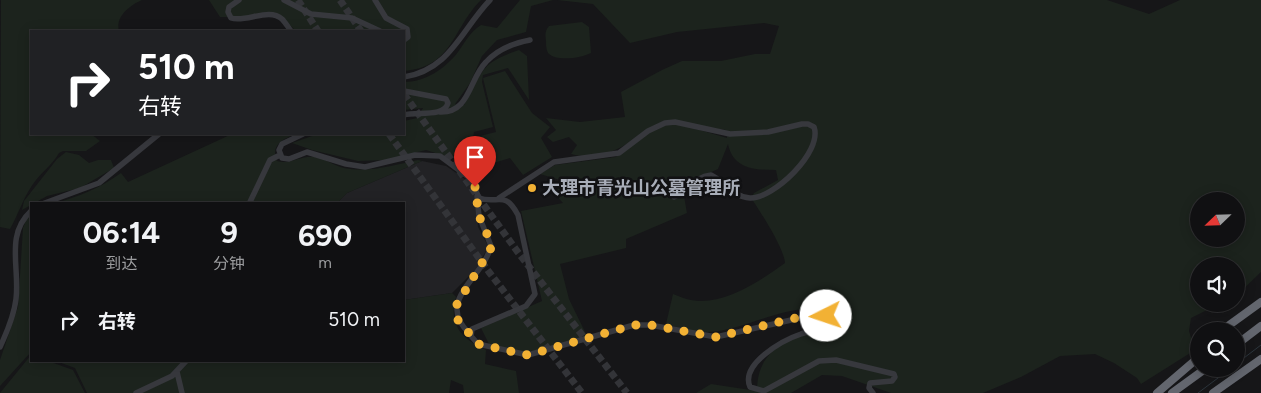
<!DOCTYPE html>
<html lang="zh">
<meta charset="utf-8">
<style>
body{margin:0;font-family:Figtree,"Noto Sans SC",sans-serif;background:#1e1e20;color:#f1f3f6;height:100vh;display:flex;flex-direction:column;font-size:19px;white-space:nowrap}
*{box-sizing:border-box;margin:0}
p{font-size:16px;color:#9c9d9f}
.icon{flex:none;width:28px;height:28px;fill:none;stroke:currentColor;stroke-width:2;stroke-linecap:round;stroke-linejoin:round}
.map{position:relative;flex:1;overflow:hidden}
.sheet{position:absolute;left:30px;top:202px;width:375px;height:160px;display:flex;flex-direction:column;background:#101012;border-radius:0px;box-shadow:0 2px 12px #0003,0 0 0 1px #303032}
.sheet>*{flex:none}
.guide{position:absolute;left:30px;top:30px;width:375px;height:105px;border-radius:0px;box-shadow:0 2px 12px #0003,0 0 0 1px #303032;background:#202124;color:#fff;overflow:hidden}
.needle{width:32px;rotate:247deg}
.fabs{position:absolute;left:1190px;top:192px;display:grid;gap:10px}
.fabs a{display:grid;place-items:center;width:55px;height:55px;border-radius:50%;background:#101012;box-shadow:0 2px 12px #0003,0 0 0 1px #303032;font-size:25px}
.pin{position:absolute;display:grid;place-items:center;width:42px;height:42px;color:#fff;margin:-51px -21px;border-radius:50% 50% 50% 0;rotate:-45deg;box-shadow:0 0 5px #0007}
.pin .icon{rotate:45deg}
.me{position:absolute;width:55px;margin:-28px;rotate:266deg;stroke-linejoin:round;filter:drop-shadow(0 0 4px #0008)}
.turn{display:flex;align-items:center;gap:18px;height:105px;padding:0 25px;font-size:22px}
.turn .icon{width:65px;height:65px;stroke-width:2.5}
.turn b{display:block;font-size:35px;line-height:42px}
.eta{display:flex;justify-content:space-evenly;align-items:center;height:85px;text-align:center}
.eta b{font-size:30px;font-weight:700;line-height:35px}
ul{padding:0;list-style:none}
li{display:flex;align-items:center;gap:15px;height:65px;padding:0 25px}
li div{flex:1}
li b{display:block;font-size:19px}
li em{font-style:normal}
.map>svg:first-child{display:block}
</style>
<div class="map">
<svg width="1261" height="393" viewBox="0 0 1261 393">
<rect width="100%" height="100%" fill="#161618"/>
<path fill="#222225" d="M422,161L446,166L471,183L476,201L478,227L487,244V249L476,269L452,293L404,300V204H336L347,193Z"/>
<path fill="#1c231d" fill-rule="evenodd" d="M1,0H142C130,5 115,17 119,31H31V134H91L100,141L86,151H63L59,153C53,164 43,171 36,180C24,195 19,213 10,229L0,227Z
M209,0H481C452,29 453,67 404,71V31H296L277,13L267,12L243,17H220Z
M520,0H553L531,6L526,32L497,40L482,56L470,83L455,104L464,105C484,70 479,64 519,50L527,56L529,100L508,68L483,75L482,82L493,127L474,132L471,150L448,157L426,150L386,160L358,161L312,150L292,143L318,134H404V121L417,118L423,108L404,110V82C425,82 445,69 458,52C466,41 469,33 481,25L497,28Z
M557,0H1107L1149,14L1180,0H1261V272L1236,296V266H1199V304H1219L1191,318L1189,331L1195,350L1141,384L1137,378L1114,363L1095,354L1060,356L1021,377L983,393H891L842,376L822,375L791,393H696L711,384L757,391C757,346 792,339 828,325L821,310C786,303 744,331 708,332C694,332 679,328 666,324L673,294C679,296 685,299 691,300C724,306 760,281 785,263C784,248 760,211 751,198L754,193L778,180L776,170C755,170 733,169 728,144L718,169L682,185L687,213L626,239V248L560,264L569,299L587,336L553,347L523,353L489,344L481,328L542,301L521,211L563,203L554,193L561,185L560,180L540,174L555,165L616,157L643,134L665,123C633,136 609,165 571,154L577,145L569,137L553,142L547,137L556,130L546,118L580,122L625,117L621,92L662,70L682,61H721L755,54H770L779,26L764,23L677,32L630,43L593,4ZM683,125L726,130L727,138ZM1199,201H1236V239H1199Z
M582,22L589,27L591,53C581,58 556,62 548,53C546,49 546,45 546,41C545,34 545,31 549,26Z
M505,71L532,113L550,127L541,138L552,157L523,175L510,158L484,166L476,137L496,132L483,78Z
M232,134H296C283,139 270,145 277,161C291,165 301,155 315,157C325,158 334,166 344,168C370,173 393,165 418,160L422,161L347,193L336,204H53C79,196 99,189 121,173L128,182Z
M66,152L79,155L89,163L98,160H111L114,168L80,188L47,196L22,210L24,201L57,159Z
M31,215V352L0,386V360L18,307L23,228L27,218Z
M452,293L456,297C448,324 461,339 486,350L485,364L516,371L519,393H464L463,385L451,380L449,393H87L75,368L56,361H404V300Z
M31,355V361H48L73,370L85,393H0Z"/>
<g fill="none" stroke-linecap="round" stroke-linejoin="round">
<path stroke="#2c353c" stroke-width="1" d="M1236,364L1261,345
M1198,393L1230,369"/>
<path stroke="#333438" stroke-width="7" stroke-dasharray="7 3.5" stroke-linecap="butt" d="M298,0L318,31
M340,0L361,31
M404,94L517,251L627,393
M389,134L489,272L582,393"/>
<path stroke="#37383d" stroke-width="5.5" d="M239,0L229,7L228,12L231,18C246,23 269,7 282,19C285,22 288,27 291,31
M284,0L311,14L352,18L380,31
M375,0L386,18L407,29L408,37L404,40
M404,77C450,70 461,30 490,0
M404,91L446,99L448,103C444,118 416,111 404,115
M440,112C470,113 469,79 486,62C498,49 514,43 530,40
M303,134L282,144L279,150L282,158L289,159L307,152L346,164L365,167L415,155L440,156L471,179L479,198C498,205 504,189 518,215L535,294L526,306L472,329L471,336L478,344L528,355L634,325H650L716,337L822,313L825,316L828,322L824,328C817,331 808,331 801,334C783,340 740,364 750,387L764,391L819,361L836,360L894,374L895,377L892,381L870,383L869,388L873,393
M499,198L554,162L619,153L648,131L665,123L675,122L730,134L768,132L802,124H808L814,127C823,152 773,199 750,198C732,197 725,181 711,175C694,177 688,191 674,197
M42,204L99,183L159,134
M249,204L270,160L280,155
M470,334C434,300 483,279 491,246L479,216L477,196
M0,347C7,332 14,316 16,299C20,268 5,235 31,211
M177,372L182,393
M136,393L172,376L186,361"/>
<path stroke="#63666e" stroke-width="8" d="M1221,331L1261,302
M1236,345L1261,326
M1157,393L1199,357
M1172,393L1205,369
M1213,393L1261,359"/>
</g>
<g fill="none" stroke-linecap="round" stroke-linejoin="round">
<path stroke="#f2b134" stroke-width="9" stroke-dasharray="0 16.2" d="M475,187L479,216L491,243V248L456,306L458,320L478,344L528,355L634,325H650L716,337L817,313L826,316"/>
</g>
<circle fill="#f2b134" stroke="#111113" stroke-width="2" cx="532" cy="188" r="5"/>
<g text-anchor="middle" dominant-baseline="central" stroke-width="5" stroke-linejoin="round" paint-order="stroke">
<g font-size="18" font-weight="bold" fill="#a8adb8" stroke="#111113" text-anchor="start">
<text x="542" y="188">大理市青光山公墓管理所</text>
</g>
</g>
</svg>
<div class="fabs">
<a><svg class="needle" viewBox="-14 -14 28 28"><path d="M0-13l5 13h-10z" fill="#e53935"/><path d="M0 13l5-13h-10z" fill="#9c9d9f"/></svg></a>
<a><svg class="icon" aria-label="sound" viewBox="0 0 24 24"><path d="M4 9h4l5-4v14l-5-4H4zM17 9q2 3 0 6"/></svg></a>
<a><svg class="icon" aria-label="search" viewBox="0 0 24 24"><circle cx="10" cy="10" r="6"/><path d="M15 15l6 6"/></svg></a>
</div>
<div class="pin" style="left:475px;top:187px;background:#d93025"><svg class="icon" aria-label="arrive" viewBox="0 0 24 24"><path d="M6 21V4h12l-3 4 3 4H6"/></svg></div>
<svg class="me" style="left:826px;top:316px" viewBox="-20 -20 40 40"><circle r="19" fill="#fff"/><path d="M0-13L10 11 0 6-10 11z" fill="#f2b134"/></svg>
<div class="guide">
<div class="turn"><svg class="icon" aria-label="right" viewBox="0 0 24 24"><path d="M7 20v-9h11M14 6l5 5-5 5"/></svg><div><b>510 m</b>右转</div></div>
</div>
<section class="sheet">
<div class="eta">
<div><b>06:14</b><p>到达</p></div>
<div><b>9</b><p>分钟</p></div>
<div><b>690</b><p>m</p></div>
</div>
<ul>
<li><svg class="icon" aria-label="right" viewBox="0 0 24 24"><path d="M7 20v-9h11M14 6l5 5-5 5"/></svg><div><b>右转</b></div><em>510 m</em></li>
</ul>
</section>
</div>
